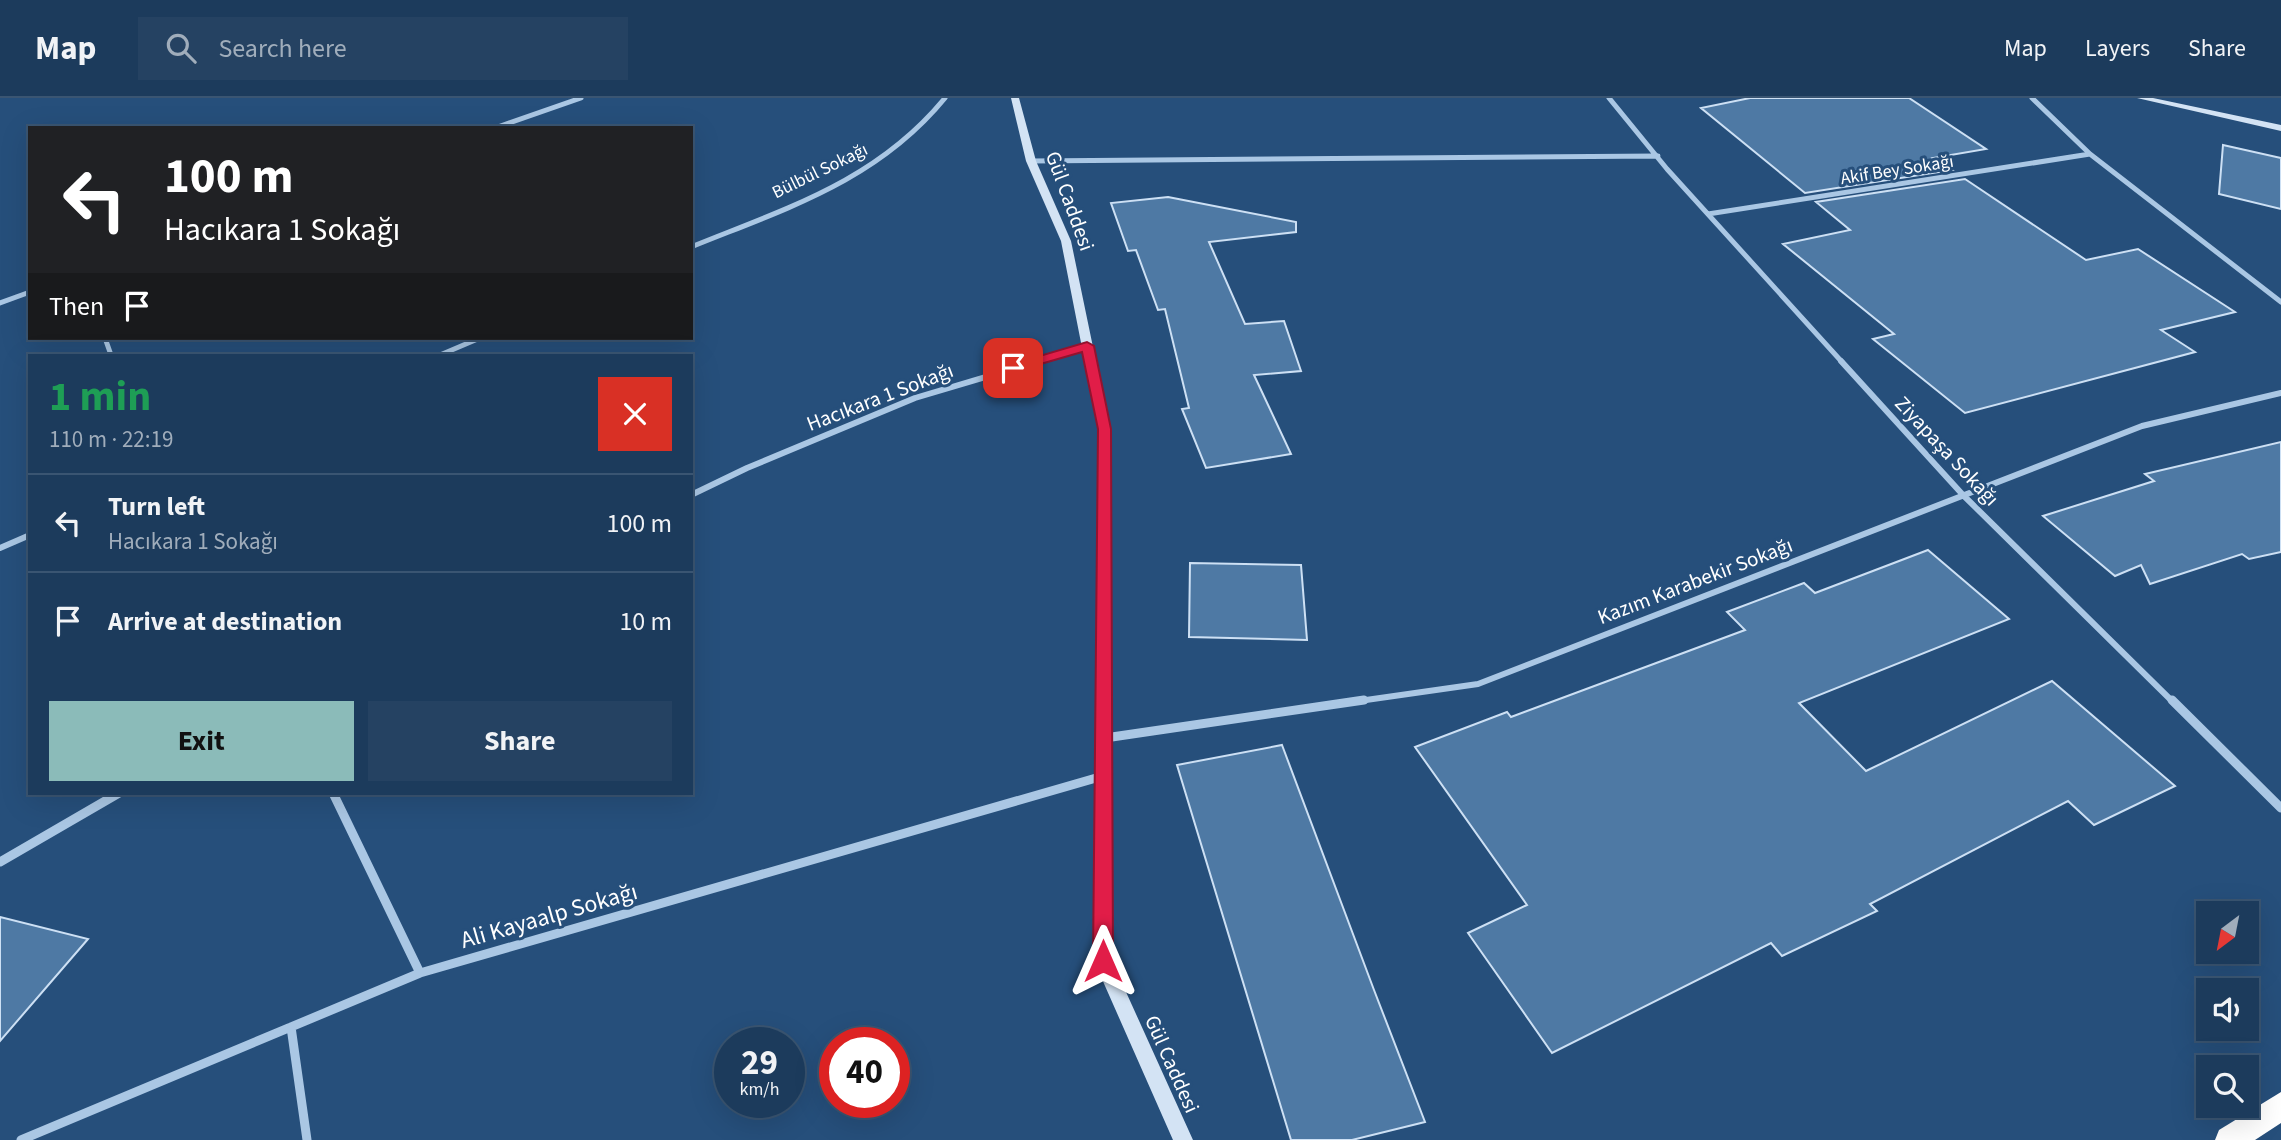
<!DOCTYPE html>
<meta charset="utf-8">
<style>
body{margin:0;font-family:"Source Sans 3",sans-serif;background:#254262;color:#f1f3f6;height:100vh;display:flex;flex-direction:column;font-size:26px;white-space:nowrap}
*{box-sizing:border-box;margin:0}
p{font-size:23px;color:#a0adbb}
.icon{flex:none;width:38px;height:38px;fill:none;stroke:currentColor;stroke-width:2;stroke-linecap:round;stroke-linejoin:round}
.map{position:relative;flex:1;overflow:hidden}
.details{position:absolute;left:28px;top:256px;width:665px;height:441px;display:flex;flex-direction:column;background:#1c3b5c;border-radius:0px;box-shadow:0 7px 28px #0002,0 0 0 2px #3a5572}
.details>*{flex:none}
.banner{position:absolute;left:28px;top:28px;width:665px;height:214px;border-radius:0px;box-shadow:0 7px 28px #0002,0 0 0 2px #3a5572;background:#202124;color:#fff;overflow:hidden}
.needle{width:46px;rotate:212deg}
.buttons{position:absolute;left:2196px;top:803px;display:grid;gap:14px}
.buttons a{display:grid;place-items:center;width:63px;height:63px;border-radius:0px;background:#1c3b5c;box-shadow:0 7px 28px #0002,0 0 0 2px #3a5572;font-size:35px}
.speed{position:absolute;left:714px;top:929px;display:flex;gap:14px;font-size:35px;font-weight:700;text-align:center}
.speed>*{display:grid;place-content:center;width:91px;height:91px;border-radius:50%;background:#1c3b5c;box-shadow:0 7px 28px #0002,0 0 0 2px #3a5572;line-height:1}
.speed small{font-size:18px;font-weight:400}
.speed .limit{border:10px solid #d22;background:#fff;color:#111}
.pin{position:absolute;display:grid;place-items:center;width:60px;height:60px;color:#fff;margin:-30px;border-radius:14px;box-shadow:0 4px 10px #0006}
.me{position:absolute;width:77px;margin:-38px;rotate:0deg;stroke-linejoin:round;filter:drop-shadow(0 0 5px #0008)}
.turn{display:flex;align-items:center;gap:24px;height:147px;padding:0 21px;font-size:32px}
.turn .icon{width:91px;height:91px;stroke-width:2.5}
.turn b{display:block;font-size:49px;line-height:60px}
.then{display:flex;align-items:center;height:66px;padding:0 21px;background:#0003;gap:14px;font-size:26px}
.round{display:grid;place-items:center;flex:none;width:74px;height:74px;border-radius:0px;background:#254262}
.head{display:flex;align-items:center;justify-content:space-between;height:119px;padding:0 21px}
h1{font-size:42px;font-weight:700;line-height:52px;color:#1e9e55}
.action{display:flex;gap:14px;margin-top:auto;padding:14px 21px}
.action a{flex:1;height:80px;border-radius:0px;background:#8bbbb9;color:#111;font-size:28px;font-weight:700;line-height:80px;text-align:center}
.action a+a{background:#254262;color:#f1f3f6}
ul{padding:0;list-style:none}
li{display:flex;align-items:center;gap:21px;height:98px;padding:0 21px;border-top:2px solid #3a5572}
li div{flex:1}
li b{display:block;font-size:26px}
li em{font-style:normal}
header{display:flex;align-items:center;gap:42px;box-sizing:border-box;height:98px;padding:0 35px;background:#1c3b5c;border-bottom:2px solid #3a5572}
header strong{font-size:33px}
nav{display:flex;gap:38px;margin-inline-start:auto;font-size:24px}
.search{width:490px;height:63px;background:#254262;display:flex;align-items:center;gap:18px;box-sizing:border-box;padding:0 24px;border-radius:0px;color:#a0adbb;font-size:26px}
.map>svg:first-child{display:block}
</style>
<header>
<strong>Map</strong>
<div class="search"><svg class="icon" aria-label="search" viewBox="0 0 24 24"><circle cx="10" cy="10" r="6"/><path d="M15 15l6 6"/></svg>Search here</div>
<nav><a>Map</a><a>Layers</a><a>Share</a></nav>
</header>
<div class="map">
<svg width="2281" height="1042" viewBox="0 0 2281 1042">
<rect width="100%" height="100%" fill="#264f7b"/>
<path fill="#4e79a4" stroke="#cde0f4" stroke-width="2" d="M1750,0H1909L1986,51L1933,60L1952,72L1805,95L1701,10Z
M2223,47L2281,60V111L2219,96Z
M1965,81L2086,162L2138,151L2235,214L2161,232L2195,254L1965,315L1873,241L1894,236L1783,146L1850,132L1816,104Z
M1168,99L1296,124V134L1209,144L1245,226L1284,223L1301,273L1254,277L1291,356L1206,370L1182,311L1189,310L1165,211L1158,212L1136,152L1128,153L1111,105Z
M2281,344V454L2249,461L2242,456L2150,486L2141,467L2115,478L2043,418L2154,383L2145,376Z
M1928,452L2009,521L1799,605L1866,673L2052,583L2175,688L2094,727L2068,703L1870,806L1877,813L1782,858L1771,845L1552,955L1468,835L1527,807L1415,649L1507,614L1511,619L1745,532L1727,514L1804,485L1815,495Z
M1190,465L1301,467L1307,542L1189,539Z
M1282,647L1374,892L1425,1024L1352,1042H1291L1177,667Z
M0,819L88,841L0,943Z"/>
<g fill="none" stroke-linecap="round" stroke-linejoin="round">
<path stroke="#aac7e4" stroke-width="5" d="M1609,0L1667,71L1842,264
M2032,0L2090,56L2281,204
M495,30L581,0
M1031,63L1658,58
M1708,116L2090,56
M691,149C787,110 877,83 945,0
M0,205L30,194
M105,240L111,257
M440,257L480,240
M1033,264L1087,248"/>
<path stroke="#aac7e4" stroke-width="6" d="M1841,263L1963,397L2173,604
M691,397L747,370L915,300L1039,263
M0,450L30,437
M1352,604L1478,586L2142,328L2281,295"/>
<path stroke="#aac7e4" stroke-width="9" d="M2172,602L2281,710
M1105,640L1364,602
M333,695L420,875
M0,764L119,695
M291,929L307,1042
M21,1042L420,875L1103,678"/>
<path fill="#d3e3f4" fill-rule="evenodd" d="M1011,0H1019L1036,63L1071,143L1110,331L1112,863L1193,1042H1173L1094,863L1098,331L1061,143L1026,63Z
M2137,0H2153L2281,27V33Z"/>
<path fill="#fff" fill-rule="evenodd" d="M2281,994V1025L2255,1042H2215L2219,1032Z"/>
</g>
<path fill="#e11d48" stroke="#92132f" stroke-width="2" d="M1087,244L1094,248L1111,331L1113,863L1110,869L1103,872L1096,869L1093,863L1098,331L1082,254L1013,274L1007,270L1009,267Z"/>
<g text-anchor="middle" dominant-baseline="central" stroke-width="6" stroke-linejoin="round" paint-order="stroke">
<g font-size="18" fill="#fff" stroke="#264f7b">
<text transform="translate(1897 72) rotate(-9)">Akif Bey Sokağı</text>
<text transform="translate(820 73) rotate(-26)">Bülbül Sokağı</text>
</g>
<g font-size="21" fill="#fff" stroke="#264f7b">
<text transform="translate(1070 103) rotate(70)">Gül Caddesi</text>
<text transform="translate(880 299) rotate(-21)">Hacıkara 1 Sokağı</text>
<text transform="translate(1947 353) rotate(47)">Ziyapaşa Sokağı</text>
<text transform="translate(1695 483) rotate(-21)">Kazım Karabekir Sokağı</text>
<text transform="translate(1172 966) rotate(66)">Gül Caddesi</text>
</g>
<g font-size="24" fill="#fff" stroke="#264f7b">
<text transform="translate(549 818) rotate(-16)">Ali Kayaalp Sokağı</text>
</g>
</g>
</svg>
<div class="buttons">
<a><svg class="needle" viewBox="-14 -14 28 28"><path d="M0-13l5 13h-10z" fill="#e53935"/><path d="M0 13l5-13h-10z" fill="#a0adbb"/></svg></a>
<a><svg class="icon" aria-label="sound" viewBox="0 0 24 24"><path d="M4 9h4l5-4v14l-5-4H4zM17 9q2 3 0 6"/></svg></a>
<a><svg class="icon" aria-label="search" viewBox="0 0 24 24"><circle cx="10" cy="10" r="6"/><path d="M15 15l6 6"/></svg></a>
</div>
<div class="speed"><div>29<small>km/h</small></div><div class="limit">40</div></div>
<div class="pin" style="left:1013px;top:270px;background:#d93025"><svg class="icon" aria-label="arrive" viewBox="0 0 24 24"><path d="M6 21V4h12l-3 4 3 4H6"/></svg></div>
<svg class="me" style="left:1103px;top:863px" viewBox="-20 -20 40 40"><path d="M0-17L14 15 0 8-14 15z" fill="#e11d48" stroke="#fff" stroke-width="4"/></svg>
<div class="banner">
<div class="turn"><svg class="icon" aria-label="left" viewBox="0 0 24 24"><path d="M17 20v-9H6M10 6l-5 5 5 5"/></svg><div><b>100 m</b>Hacıkara 1 Sokağı</div></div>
<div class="then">Then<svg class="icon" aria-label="arrive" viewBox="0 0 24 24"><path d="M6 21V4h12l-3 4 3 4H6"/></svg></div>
</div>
<section class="details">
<div class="head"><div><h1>1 min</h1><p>110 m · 22:19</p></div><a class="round" style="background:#d93025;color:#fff"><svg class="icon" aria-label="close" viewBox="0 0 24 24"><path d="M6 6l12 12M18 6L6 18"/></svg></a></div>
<ul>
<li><svg class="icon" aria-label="left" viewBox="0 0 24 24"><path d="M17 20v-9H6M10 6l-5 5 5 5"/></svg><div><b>Turn left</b><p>Hacıkara 1 Sokağı</p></div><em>100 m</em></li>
<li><svg class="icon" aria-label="arrive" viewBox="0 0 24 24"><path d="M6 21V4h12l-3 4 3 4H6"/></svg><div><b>Arrive at destination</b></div><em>10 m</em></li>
</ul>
<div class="action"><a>Exit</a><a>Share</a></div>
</section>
</div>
